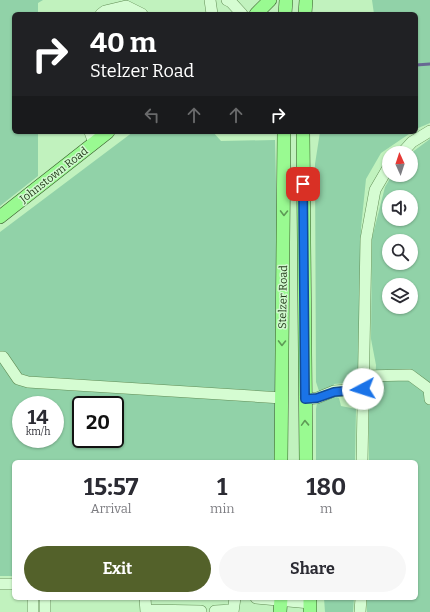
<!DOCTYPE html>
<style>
body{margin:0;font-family:Bitter,serif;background:#f7f7f7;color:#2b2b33;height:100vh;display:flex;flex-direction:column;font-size:15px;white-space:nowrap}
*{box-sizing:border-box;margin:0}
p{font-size:13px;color:#7c7c81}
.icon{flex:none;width:22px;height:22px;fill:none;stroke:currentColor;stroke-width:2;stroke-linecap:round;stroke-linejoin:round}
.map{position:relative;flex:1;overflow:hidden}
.panel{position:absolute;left:12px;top:460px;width:406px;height:140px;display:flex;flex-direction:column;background:#fff;border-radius:6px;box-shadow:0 1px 3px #0004}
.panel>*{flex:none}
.guide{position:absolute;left:12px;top:12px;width:406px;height:122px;border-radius:6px;box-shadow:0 1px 3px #0004;background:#202124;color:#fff;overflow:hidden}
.needle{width:26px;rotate:357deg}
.buttons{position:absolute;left:382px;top:146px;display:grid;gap:8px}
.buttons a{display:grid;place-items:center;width:36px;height:36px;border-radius:50%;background:#fff;box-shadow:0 1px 3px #0004;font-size:20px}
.speed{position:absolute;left:12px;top:396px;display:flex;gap:8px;font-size:20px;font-weight:700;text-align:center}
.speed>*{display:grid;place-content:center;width:52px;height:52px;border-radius:50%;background:#fff;box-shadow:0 1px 3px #0004;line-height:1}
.speed small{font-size:10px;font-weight:400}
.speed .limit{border:2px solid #111;border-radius:6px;background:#fff;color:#111}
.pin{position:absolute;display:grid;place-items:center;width:34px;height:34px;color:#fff;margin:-17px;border-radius:8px;box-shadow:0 2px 6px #0006}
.me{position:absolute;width:44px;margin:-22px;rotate:265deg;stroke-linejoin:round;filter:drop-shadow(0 0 3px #0008)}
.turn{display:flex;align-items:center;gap:14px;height:84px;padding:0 12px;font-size:18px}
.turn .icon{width:52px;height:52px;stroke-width:2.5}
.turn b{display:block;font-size:28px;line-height:34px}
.lanes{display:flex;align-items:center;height:38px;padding:0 12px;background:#0003;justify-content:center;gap:20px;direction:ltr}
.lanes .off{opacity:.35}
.eta{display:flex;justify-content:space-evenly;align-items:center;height:68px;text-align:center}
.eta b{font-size:24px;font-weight:700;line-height:28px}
.cta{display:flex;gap:8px;margin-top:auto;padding:8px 12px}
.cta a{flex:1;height:46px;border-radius:24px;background:#53612a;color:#fff;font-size:16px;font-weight:700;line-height:46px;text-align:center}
.cta a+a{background:#f7f7f7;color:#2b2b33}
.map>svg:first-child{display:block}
</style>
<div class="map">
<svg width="430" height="612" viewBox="0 0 430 612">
<rect width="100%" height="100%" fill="#c1f2be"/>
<path fill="#91d2a8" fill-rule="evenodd" d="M0,0H43L38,3V14H14V132H38V176L0,206Z
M372,0H430V123L416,129V14H374Z
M133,132H213L221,141L275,140L278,266L277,462H14V576H0V232ZM21,405H55V439H21ZM81,405H115V439H81Z
M320,132H412L381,153L366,179L361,228L358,379L347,383L334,384V396L339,398L341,406L356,409L355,462H316V409L319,391L316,382L315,164Z
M430,139V612H367V598H416V462H369V410L374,393L376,365L371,339L372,238L385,187L392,175H411V153ZM389,197H411V219H389ZM389,241H411V263H389ZM389,285H411V307H389Z
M324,598H354L353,612H325Z"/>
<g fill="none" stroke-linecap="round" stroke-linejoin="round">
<path stroke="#686893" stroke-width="3" d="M416,65L430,64"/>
<defs>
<path id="minor" d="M210,0L212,14
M227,0L231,2L242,14
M101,14L105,11L126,6L142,14
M90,132L94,143
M402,153L412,142L430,131
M0,357H3L18,379L28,382L282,398
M363,376L410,375L429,389L430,399
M305,399L317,398L334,391L363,389
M362,462L366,239L375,190L389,166
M0,584H14
M145,598L146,612
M256,598L310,603
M146,610L201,611
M215,611L233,610
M33,612V598
M45,612V598
M233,612L235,598
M360,612L361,598"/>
<path id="major" d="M256,14L270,0
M285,14L286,0
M305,14L306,0
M303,132L306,462
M0,217L108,132
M281,462L284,132
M310,598V612
M280,612L281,598"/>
</defs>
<use href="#minor" stroke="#618d55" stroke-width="12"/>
<use href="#major" stroke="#385a2a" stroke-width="14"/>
<use href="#minor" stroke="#d5fcd2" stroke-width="11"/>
<use href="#major" stroke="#99fa91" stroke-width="13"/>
</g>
<defs><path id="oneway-chevron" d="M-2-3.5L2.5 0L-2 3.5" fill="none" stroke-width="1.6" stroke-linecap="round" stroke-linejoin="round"/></defs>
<g stroke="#5e9a56">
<use href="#oneway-chevron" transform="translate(284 213) rotate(91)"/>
<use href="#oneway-chevron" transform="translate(282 343) rotate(91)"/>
<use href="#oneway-chevron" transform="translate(305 423) rotate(-92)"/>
</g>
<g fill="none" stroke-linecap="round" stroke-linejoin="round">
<defs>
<path id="route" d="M303,184L305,399L317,398L334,392L363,389"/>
</defs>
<use href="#route" stroke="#114b97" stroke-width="10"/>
<use href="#route" stroke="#1a73e8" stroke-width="7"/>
</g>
<g text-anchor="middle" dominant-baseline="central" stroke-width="3" stroke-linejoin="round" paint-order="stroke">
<g font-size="11" fill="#243b1b" stroke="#d1f9cf">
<text transform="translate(54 175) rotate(-38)">Johnstown Road</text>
<text transform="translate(283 297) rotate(-89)">Stelzer Road</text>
</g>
</g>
</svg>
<div class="buttons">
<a><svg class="needle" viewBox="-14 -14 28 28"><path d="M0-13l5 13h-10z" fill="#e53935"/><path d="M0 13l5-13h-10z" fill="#7c7c81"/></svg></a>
<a><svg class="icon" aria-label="sound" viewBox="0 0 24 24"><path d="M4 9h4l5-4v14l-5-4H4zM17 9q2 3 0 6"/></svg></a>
<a><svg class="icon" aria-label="search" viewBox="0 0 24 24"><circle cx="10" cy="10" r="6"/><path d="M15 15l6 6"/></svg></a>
<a><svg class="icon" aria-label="layers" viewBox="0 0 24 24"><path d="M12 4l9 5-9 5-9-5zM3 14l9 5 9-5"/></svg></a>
</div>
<div class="speed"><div>14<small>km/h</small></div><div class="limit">20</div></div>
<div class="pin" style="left:303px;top:184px;background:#d93025"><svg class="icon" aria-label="arrive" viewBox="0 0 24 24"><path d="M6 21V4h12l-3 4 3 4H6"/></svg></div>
<svg class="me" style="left:363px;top:389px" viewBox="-20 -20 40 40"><circle r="19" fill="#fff"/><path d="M0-13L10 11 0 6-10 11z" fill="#1a73e8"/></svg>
<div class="guide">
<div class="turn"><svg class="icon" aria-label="right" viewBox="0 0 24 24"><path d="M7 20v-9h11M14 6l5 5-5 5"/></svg><div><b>40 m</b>Stelzer Road</div></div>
<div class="lanes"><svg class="icon off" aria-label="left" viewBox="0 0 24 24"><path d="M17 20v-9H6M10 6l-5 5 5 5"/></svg><svg class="icon off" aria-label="ahead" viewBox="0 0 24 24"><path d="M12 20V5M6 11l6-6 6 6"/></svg><svg class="icon off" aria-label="ahead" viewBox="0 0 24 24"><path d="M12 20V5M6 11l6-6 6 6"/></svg><svg class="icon" aria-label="right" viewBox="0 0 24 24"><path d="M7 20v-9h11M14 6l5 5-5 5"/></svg></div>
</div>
<section class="panel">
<div class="eta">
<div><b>15:57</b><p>Arrival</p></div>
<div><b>1</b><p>min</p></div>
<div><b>180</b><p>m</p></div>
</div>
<div class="cta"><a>Exit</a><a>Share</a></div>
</section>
</div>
